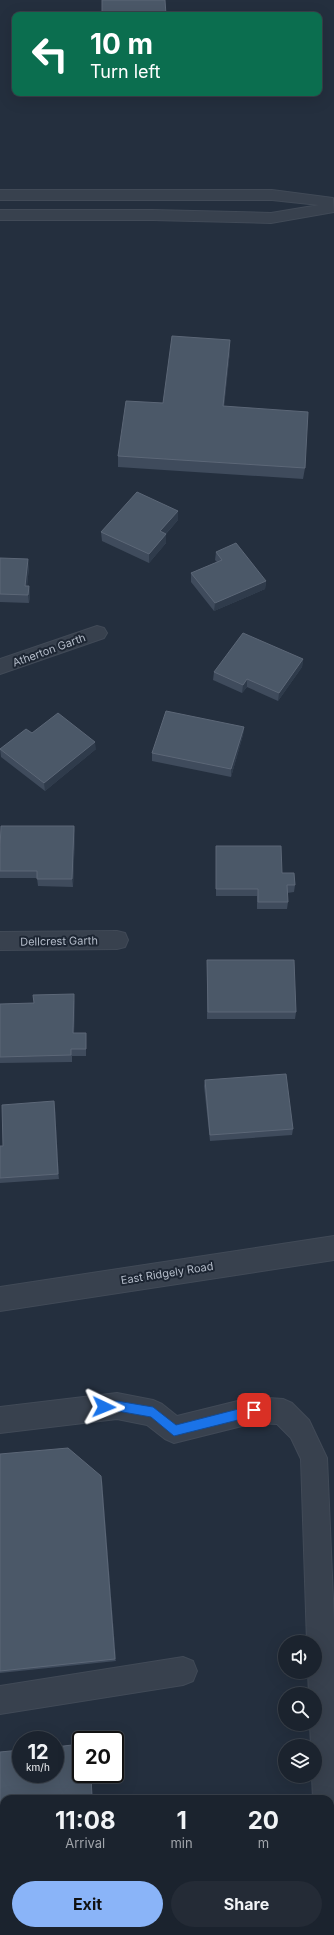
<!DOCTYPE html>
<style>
body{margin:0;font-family:Inter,sans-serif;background:#242b36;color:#f1f3f6;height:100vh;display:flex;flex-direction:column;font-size:15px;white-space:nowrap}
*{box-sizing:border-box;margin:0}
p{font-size:13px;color:#a0a4aa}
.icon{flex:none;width:22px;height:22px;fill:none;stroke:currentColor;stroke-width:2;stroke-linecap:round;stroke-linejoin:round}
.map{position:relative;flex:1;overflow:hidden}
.side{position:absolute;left:0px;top:1795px;width:334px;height:140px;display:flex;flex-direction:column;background:#1b232e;border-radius:12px 12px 0 0;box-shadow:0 4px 16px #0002,0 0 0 1px #39404a}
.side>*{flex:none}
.banner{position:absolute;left:12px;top:12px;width:310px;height:84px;border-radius:8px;box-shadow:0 4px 16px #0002,0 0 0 1px #39404a;background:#0b6e4f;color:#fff;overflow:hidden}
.fabs{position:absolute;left:278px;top:1635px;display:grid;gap:8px}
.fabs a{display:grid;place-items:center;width:44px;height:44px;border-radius:50%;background:#1b232e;box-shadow:0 4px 16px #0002,0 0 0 1px #39404a;font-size:20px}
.speed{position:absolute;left:12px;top:1731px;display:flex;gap:8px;font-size:20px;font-weight:700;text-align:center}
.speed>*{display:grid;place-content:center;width:52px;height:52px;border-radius:50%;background:#1b232e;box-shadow:0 4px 16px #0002,0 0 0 1px #39404a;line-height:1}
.speed small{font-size:10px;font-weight:400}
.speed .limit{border:2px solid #111;border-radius:6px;background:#fff;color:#111}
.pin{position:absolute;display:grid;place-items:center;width:34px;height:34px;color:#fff;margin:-17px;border-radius:8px;box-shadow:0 2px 6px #0006}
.me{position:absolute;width:44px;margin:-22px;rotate:92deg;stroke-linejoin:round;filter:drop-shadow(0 0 3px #0008)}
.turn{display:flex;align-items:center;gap:14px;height:84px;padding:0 12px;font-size:18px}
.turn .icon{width:52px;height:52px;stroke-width:2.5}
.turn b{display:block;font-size:28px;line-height:34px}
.eta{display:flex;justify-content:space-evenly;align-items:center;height:68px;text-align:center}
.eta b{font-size:24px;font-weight:700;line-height:28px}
.cta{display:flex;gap:8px;margin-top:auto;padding:8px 12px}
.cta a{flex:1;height:46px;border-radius:24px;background:#8ab4f8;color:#111;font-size:16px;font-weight:700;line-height:46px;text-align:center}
.cta a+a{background:#242b36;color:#f1f3f6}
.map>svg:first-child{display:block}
</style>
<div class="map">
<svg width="334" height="1935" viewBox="0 0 334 1935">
<rect width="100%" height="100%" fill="#242f3e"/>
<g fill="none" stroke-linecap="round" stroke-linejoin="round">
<defs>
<path id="minor" d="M0,190H272L333,198L334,212L271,223L153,220H0V210H153L271,213L319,205L272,200H0Z
M97,626L104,628L107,633L104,638L0,674V659Z
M117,931L125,933L128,940L125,947L117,949L0,950V932Z
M334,1236V1260L0,1311V1287Z
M117,1393L153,1400L162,1404L177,1416L254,1397L283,1399L292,1403L309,1420L327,1458L334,1622V1811L330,1812V1799H313L312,1776H315V1746H311L310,1724H315V1694H309L308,1672H315V1642H307L301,1459L291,1438L277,1424L254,1423L174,1443L165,1439L147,1425L117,1419L0,1433V1407Z
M183,1657L193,1661L197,1671L193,1681L183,1685L0,1714V1686Z
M330,1852L334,1854V1935H286L288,1931H330Z"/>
</defs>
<use href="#minor" stroke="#414a57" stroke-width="2"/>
<use href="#minor" fill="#38414e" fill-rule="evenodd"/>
</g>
<path fill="#3f4b5c" d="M230,351L224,407L305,468L303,479L118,467V456L163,403Z
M178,520L166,534V543L149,563L102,541L101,532Z
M216,552L266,581L265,589L214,611L191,582V573L217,562L215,560Z
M0,558L29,567L27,586H29L30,595L29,603L0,602Z
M303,659L302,667L278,701L247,687L242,693L213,680L214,672Z
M244,727L243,735L231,777L152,761V753Z
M32,733L96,749L45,791L1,757L0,749Z
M74,826L75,833L73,887L38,886L37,878H0V848Z
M216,846L282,873L295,885L294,892L287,893L288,902L287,909H257V896H216Z
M207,960L296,1012L295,1019H207Z
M75,1001L74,1033H86V1056H72V1062L0,1063V1004L34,1003Z
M205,1080L293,1129L292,1135L210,1141L204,1086Z
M55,1107L59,1179L0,1183V1146H3Z
M0,1454L102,1480L116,1661L0,1673Z"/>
<path fill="#2f3b4b" d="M230,340V351L222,418L223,406Z
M178,511V520L160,540V531Z
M166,534V543L149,563V554Z
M28,559L29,567L26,595L25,586Z
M266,581L265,589L214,611L215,603Z
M29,586L30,595L29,603L28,595Z
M303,659L302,667L278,701L279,693Z
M247,679V687L242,693L243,685Z
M244,727L243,735L231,777V769Z
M95,742L96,749L45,791L44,783Z
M74,826L75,833L73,887L72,879Z
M74,994L75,1001L74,1040L73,1033Z
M54,1101L55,1107L59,1179L58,1174Z
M101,1476L102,1480L116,1661L115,1659Z
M91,1774L93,1799H92Z"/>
<path fill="#4b5868" stroke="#5c6777" d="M102,0H165L166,15H102Z
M172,336L230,340L223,406L308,412L305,468L118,456L126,401L163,403Z
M137,492L178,511L160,531L166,534L149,554L101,532Z
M236,543L266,581L215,603L191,573L222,560L216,552Z
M0,558L28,559L25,586H29L28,595L0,594Z
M243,633L303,659L279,693L247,679L243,685L214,672Z
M166,711L244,727L231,769L152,753Z
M58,713L95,742L44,783L0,749L26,729L32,733Z
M1,826H74L72,879H37V871H0V848Z
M216,846H281L282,873H294L295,885H287L288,902H258V889H216Z
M207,960H294L296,1012H208Z
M74,994L73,1033H86V1049H71V1055L0,1057V1004L34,1003L33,995Z
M286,1074L293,1129L210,1135L205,1080Z
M54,1101L58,1174L0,1178V1146H3L2,1105Z
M68,1448L101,1476L115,1659L0,1671V1454Z
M81,1744V1774H91L92,1799H4V1931H100V1935H0V1752L21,1750V1774H55V1747Z"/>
<path fill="#1a73e8" stroke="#114b97" d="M117,1401L153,1407L176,1425L254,1405L257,1406L259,1410L257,1414L254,1416L174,1436L151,1417L117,1411L104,1412L100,1411L99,1407L100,1403Z"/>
<g text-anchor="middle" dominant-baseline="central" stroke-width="4" stroke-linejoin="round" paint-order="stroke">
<g font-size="11" fill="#b4bcc9" stroke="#1d2633">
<text transform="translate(49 650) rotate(-20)">Atherton Garth</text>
<text transform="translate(59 941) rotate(-1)">Dellcrest Garth</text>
<text transform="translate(167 1273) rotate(-9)">East Ridgely Road</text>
</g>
</g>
</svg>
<div class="fabs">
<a><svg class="icon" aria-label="sound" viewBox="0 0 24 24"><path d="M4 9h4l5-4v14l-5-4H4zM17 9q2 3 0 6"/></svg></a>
<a><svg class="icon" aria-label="search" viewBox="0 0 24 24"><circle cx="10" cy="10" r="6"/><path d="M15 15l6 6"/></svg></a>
<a><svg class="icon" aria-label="layers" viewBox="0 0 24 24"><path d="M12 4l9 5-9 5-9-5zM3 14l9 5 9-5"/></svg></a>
</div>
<div class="speed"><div>12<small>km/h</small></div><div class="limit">20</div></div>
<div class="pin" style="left:254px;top:1410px;background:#d93025"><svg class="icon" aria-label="arrive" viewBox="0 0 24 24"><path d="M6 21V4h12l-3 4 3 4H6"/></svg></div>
<svg class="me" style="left:104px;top:1407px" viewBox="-20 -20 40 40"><path d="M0-17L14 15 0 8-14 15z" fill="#1a73e8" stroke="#fff" stroke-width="4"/></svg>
<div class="banner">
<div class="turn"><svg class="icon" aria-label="left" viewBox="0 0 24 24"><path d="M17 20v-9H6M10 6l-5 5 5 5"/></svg><div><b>10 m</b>Turn left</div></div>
</div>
<section class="side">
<div class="eta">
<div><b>11:08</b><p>Arrival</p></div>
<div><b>1</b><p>min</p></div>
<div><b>20</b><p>m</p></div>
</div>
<div class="cta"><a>Exit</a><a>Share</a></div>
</section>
</div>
